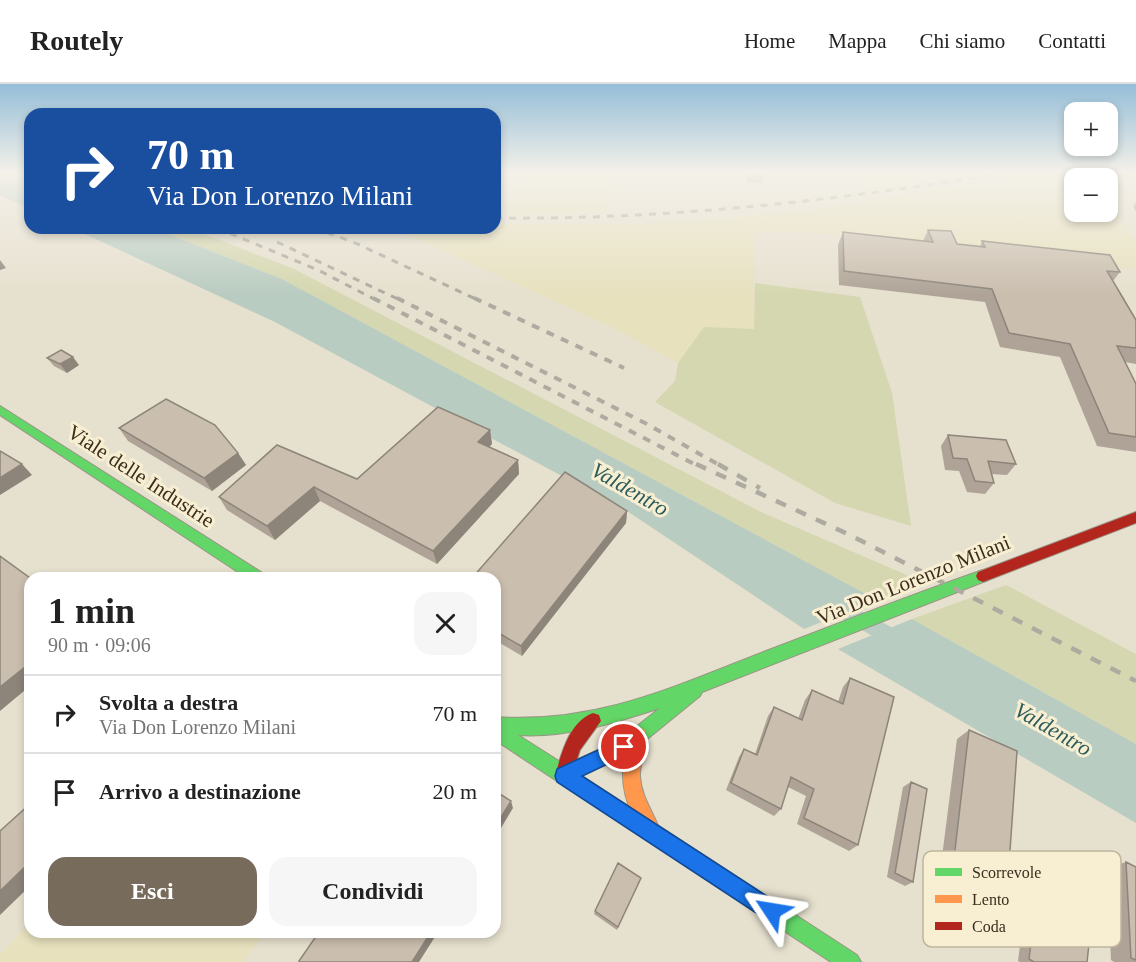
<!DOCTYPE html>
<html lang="it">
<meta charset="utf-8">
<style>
body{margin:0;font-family:Georgia,serif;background:#f6f6f6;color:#222;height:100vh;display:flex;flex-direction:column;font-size:22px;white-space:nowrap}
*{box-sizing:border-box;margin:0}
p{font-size:20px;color:#767676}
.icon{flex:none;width:33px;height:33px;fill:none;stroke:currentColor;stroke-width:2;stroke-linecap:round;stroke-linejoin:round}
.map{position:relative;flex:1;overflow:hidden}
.sheet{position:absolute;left:24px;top:488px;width:477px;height:366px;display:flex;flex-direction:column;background:#fff;border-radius:18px;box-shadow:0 3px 9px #0003}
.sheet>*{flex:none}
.top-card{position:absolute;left:24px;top:24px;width:477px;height:126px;border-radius:18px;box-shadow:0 3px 9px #0003;background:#1a4fa0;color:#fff;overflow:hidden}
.tools{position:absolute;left:1064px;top:18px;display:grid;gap:12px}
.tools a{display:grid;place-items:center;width:54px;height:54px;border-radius:12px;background:#fff;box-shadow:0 3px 9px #0003;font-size:30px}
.pin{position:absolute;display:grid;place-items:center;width:51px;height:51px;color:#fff;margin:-26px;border:3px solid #fff;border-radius:50%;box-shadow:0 2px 6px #0007}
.me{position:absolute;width:66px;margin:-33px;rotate:303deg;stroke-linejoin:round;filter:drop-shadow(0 0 4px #0008)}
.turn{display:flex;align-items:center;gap:21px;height:126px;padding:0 24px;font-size:27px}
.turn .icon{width:78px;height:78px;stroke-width:2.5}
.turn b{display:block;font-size:42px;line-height:51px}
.round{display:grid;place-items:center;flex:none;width:63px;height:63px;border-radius:18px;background:#f6f6f6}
.overview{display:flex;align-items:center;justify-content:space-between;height:102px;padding:0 24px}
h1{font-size:36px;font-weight:700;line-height:45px}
.button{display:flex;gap:12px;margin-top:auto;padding:12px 24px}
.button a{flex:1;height:69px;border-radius:18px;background:#776c5c;color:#fff;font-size:24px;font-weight:700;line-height:69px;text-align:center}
.button a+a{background:#f6f6f6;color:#222}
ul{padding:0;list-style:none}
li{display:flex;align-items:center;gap:18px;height:78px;padding:0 24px;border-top:2px solid #e0e0e0}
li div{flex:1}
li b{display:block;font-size:22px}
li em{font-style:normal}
header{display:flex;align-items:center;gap:36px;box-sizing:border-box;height:84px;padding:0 30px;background:#fff;border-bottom:2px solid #e0e0e0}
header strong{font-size:28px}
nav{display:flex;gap:33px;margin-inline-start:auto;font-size:21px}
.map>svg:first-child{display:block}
</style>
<header>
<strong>Routely</strong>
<nav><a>Home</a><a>Mappa</a><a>Chi siamo</a><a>Contatti</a></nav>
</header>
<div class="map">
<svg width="1136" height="878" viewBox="0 0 1136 878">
<rect width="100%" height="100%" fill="#e6e0ce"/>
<path fill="#e7e1be" d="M530,88H617L608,130L505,131L521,89Z
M858,88H994L866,109Z
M1026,88H1092L1097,94H1074V128H1107V114L1136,158V185L1081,180L874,151L754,147V246L704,243L678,279L612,243L393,144H495V140H639L751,132L840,122Z
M30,839V848H266L242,878H0V870Z"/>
<path fill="#d4d7af" d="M153,144H189L294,185L761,428L925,499L877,516L282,195Z
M755,199L860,213L892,309L911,442L835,419L655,318L675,297L678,279L704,243L754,245Z
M1006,501L1136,570V660L912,535Z"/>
<path fill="#b9ccc1" d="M0,88H9L30,95V125L0,111Z
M72,144H153L282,195L877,516L804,545L627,427L275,238Z
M912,535L1136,660V739L838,565Z"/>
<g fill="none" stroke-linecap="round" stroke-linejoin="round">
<path fill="#b9ccc1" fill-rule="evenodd" d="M829,510L908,552L911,558L908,564L901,567L894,564L823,524L820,518L823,512Z"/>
<defs>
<path id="fast" d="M495,88H502L495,90Z
M0,322L264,490L266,494H247L0,331Z
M983,486L988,488L990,492L988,496L702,608L700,612L630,669L582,692L857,871L861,878H831L495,656V633C597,640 673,603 766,567C838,540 910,511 983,486ZM660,624L618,657L565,681L518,651C566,654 615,639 660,624Z"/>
<path id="slow" d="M1128,88H1136V90H1129Z
M639,643L645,646C650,657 639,678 640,692C641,712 652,726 659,744L657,751L650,753C641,750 638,741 633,732C619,702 620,676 633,646Z"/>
<path id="jam" d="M1136,428V439L983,498L978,496L976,492L978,488Z
M593,629L599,631L601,637L580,666L570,697L564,700L558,697L555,691C562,669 569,638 593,629Z"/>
</defs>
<use href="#fast" stroke="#9b9486" stroke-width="2"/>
<use href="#slow" stroke="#9b9486" stroke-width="2"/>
<use href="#jam" stroke="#9b9486" stroke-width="2"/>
<use href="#fast" fill="#63d668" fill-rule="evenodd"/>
<use href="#slow" fill="#ff974d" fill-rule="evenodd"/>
<use href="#jam" fill="#b3261e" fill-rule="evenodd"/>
<path stroke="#adaaa0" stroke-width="3" stroke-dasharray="7 7" stroke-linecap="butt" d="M495,134C669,136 839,116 1011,88
M217,144L318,186L376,216
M314,144L353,158L478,216
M277,158L400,216"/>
<path stroke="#adaaa0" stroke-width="4" stroke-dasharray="8 8" stroke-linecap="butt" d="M373,214L698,382
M397,214L645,339L721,382
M474,214L624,284"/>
<path stroke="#adaaa0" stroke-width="4.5" stroke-dasharray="11 11" stroke-linecap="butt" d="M696,380L850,451L1136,597
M718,380L760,404"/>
</g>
<path fill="#aea396" d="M747,88H765L762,99L747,98Z
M1136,118V128L1133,122Z
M928,146L957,160L980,163L982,157L1120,188L1113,197L1136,236V280L1125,278L1136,300V368L1097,362L1060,273L1000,263L985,218L839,201L838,161L843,148L923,157Z
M47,274L79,281L67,289L54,282Z
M119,344L238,369L246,381L212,407L128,357Z
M490,346L492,360L489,363L518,376L519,390L437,480L320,417L275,456L227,426L219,413L357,395Z
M948,351L1016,380L1007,391L991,390L994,399L985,410L967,408L959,387L945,386L941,362Z
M627,427L626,439L522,572L495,556V494Z
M850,594L858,761L849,767L797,740L806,712L788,703L781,725L774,732L726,706L739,673L744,665L755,670L768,632L774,623L798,635L805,616L812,606L838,618L843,603Z
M969,646L1007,809L992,814L940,789L957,655Z
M911,698L913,798L905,802L887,793L903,703Z
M1126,778L1136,783V878H1114L1111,876L1107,784Z
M641,794L617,846L594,830L595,827Z
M1045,839L1087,878H1020L1018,877L1021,854L1032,851L1034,841Z"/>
<path fill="#8d857a" d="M0,176L6,184L0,186Z
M73,273L79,281L67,289L60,280Z
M490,346L492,360L480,372L478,358Z
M238,369L246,381L212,407L204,394Z
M518,376L519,390L437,480L433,467Z
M22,380L32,391L0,411V394Z
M314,403L320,417L275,456L267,442Z
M627,427L626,439L522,572L521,562Z
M30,579V602L0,627V603Z
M511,717L513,724L495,754V743Z
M30,778V802L0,831V807Z
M431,848H438L419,878H412Z"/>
<path fill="#cabeae" stroke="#8d857a" stroke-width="1.5" d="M495,98H499L496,110H495Z
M928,146L951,147L957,160L985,163L982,157L1110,171L1120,188L1107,187L1136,236V264L1117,262L1136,300V353L1109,349L1070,260L1009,249L992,205L844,187L843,148L933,158Z
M61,266L73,273L60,280L47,274Z
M166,315L215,341L238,369L204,394L119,344Z
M438,323L490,346L478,358L518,376L433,467L314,403L267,442L219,413L277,361L357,395Z
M948,351L1006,356L1016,380L988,377L994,399L975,397L967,375L953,374Z
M0,367L22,380L0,394Z
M565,388L627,427L521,562L495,547V494H472Z
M0,472L30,494V579L0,603Z
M850,594L894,613L858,761L804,734L814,705L791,693L781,725L731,699L744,665L757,671L774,623L802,636L812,606L843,620Z
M969,646L1017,667L1007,809L953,783Z
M911,698L927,705L913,798L895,789Z
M495,707L511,717L495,743Z
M30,720V778L0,807V747Z
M1126,778L1136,783V876L1131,874Z
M618,779L641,794L618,843L595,827Z
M1045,839L1089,860L1087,878H1034L1029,875L1032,851L1042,855Z
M319,848H431L412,878H299V877Z"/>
<linearGradient id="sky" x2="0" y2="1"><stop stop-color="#95bed8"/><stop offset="0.42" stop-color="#f4f1e9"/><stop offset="1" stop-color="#f4f1e9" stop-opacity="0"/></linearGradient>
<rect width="1136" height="211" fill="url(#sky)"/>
<path fill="#1a73e8" stroke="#114b97" stroke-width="1.5" d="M624,654L631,656L633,663L631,669L582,692L779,820L782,827L779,834L772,838L764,834L557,698L555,692L557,685Z"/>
<g text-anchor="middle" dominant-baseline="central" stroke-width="6" stroke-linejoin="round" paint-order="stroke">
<g font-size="21" fill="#3b2e1e" stroke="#f8efd3">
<text transform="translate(141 392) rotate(33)">Viale delle Industrie</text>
<text transform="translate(913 496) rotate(-22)">Via Don Lorenzo Milani</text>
</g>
<g font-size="22" font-style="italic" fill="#2c5c5b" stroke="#f8efd3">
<text transform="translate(630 405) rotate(30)">Valdentro</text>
<text transform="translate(1053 645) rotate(30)">Valdentro</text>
</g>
</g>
<rect x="923" y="767" width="198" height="96" rx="9" fill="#f8efd3" stroke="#bfb59d" stroke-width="1.5"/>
<rect x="935" y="784" width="27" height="8" fill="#63d668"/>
<rect x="935" y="811" width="27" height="8" fill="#ff974d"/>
<rect x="935" y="838" width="27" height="8" fill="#b3261e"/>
<g font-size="16" fill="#3b2e1e">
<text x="972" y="794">Scorrevole</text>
<text x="972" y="821">Lento</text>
<text x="972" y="848">Coda</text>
</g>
</svg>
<div class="tools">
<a>+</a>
<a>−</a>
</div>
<div class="pin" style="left:624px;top:663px;background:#d93025"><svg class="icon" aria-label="arrive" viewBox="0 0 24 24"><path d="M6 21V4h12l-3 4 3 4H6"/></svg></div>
<svg class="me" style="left:772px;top:827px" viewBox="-20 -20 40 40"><path d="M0-17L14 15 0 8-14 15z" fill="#1a73e8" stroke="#fff" stroke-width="4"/></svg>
<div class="top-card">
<div class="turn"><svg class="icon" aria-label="right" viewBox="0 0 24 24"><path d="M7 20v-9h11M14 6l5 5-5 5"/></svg><div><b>70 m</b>Via Don Lorenzo Milani</div></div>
</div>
<section class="sheet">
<div class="overview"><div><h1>1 min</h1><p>90 m · 09:06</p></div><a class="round"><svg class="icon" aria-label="close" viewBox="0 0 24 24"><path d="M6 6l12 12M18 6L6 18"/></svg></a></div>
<ul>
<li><svg class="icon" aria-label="right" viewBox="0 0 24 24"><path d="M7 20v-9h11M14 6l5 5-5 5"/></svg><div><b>Svolta a destra</b><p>Via Don Lorenzo Milani</p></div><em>70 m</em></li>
<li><svg class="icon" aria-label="arrive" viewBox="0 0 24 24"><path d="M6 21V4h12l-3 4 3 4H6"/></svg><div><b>Arrivo a destinazione</b></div><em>20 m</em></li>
</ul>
<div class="button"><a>Esci</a><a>Condividi</a></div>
</section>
</div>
